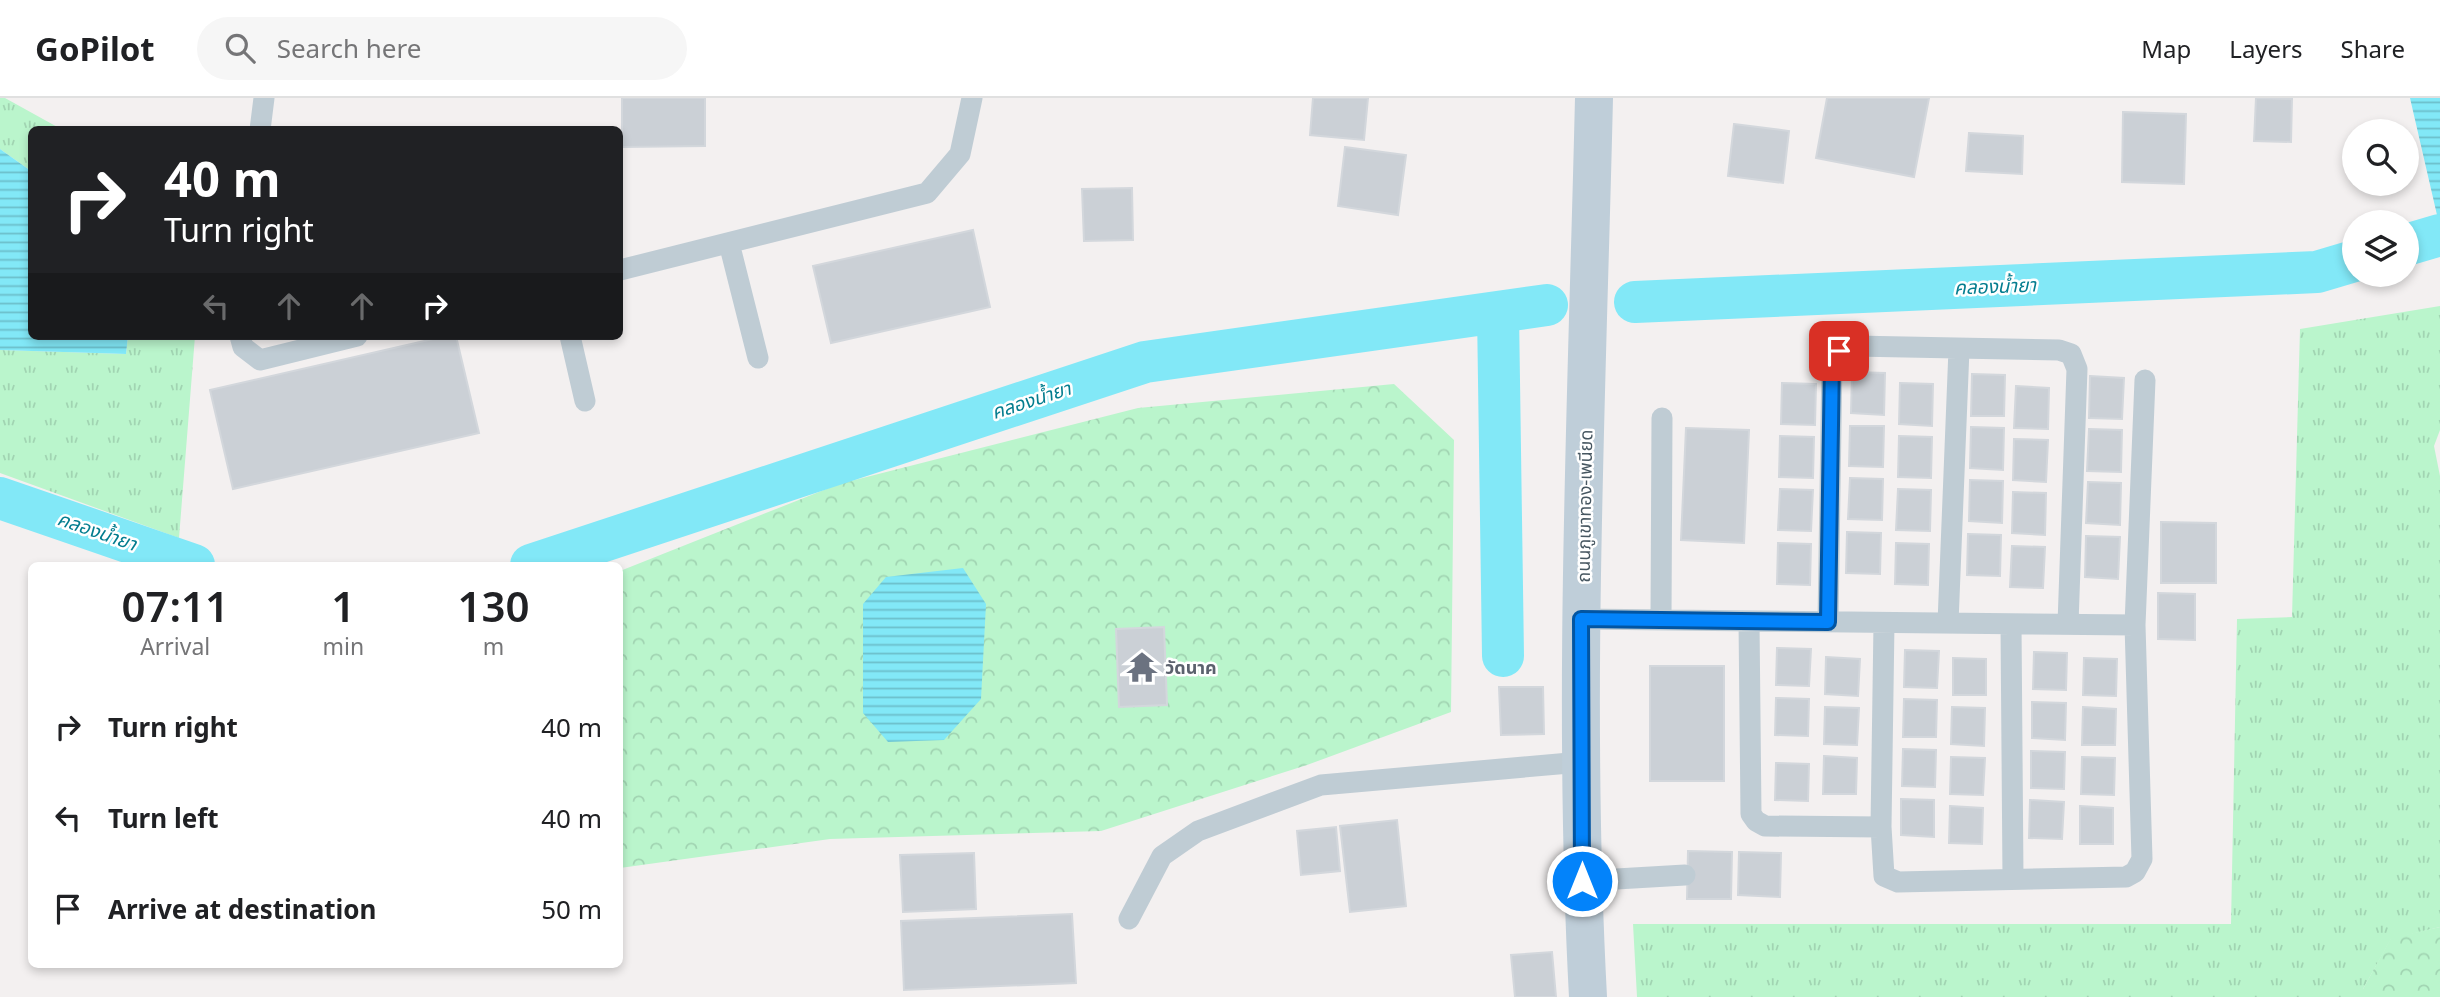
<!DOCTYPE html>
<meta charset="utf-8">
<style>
body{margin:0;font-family:"Noto Sans","Noto Sans Thai",sans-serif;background:#f6f6f6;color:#202124;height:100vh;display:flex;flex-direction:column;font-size:26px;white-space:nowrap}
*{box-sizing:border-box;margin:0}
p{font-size:23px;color:#757577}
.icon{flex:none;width:38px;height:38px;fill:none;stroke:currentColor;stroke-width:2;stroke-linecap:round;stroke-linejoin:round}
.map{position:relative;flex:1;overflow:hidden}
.sheet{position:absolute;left:28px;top:464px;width:595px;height:406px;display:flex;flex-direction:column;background:#fff;border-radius:10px;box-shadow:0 4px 10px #0003}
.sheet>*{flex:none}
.banner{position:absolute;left:28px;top:28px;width:595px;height:214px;border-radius:10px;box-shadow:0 4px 10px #0003;background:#202124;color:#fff;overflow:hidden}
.buttons{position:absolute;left:2342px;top:21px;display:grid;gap:14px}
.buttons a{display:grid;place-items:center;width:77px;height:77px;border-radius:50%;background:#fff;box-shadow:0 4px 10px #0003;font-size:35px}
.pin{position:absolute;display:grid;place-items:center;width:60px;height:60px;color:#fff;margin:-30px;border-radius:14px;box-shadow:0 4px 10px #0006}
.me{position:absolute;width:77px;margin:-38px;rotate:0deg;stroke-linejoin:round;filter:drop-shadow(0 0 5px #0008)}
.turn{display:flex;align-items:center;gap:24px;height:147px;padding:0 21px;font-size:32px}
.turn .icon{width:91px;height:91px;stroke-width:2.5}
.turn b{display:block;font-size:49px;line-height:60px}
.lanes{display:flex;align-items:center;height:66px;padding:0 21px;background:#0003;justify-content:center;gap:35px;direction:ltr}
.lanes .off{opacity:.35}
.eta{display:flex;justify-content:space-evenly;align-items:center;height:119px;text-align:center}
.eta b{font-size:42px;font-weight:600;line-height:49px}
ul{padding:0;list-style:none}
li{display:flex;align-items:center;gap:21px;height:91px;padding:0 21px}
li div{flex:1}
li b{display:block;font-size:26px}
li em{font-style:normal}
header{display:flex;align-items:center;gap:42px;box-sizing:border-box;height:98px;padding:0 35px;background:#fff;border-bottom:2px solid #e0e0e0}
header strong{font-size:33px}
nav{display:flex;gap:38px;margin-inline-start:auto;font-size:24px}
.search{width:490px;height:63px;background:#f6f6f6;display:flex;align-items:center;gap:18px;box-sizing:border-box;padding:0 24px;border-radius:38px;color:#757577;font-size:26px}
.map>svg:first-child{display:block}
</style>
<header>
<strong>GoPilot</strong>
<div class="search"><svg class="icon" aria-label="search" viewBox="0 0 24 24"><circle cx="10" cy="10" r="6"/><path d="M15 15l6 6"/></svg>Search here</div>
<nav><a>Map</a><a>Layers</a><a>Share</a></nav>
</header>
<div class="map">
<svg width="2440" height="899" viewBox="0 0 2440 899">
<defs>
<pattern id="grass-tufts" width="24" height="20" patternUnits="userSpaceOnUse" patternTransform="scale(1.75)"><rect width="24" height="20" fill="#baf5cc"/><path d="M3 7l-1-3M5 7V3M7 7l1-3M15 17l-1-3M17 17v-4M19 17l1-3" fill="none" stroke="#a1d4b2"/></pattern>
<pattern id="forest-crowns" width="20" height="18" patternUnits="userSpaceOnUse" patternTransform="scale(1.75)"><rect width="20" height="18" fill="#baf5cc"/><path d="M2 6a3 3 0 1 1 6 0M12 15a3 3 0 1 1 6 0" fill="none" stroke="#a1d4b2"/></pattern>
<pattern id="water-rules" width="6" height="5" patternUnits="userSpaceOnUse" patternTransform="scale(1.75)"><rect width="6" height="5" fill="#82e8f7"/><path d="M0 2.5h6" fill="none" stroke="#6cbfcb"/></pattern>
</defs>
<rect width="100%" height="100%" fill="#f3f0f0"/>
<path fill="url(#grass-tufts)" d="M0,0H5L61,31L32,32L31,73L0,51Z
M2440,208V332L2434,348L2440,378V829L2391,841L2363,891V899H1637L1633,826H2231L2237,521L2292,519L2300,231Z
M128,238H195L179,440L0,375V252L126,256Z"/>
<path fill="url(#forest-crowns)" d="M1394,286L1454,342L1451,614L1307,667L1101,733L830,741L620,770V473L839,386L1138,310Z
M2440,829V899H2363V891L2391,840Z"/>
<path fill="url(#water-rules)" d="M2410,0H2440V131V130Z
M0,51L31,73L32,238H128L126,256L0,252Z
M963,470L986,506L981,601L944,642L888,644L863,615V506L886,479Z"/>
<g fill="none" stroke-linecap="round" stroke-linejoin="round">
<path stroke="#82e8f7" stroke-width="42" d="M2406,147L2440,137
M1635,204L2317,174L2354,163
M1498,214L1503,558
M0,400L194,467
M531,467L1145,264L1547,207"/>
</g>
<path fill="#cbd0d6" stroke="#d3d7dc" stroke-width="2" d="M622,0H705V48L622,49Z
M1313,0H1368L1364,42L1310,37Z
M1827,0H1929L1914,79L1816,60Z
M2256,0L2292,1L2291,44L2254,43Z
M2123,14L2186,16L2184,86L2122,84Z
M1734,26L1789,33L1783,85L1728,78Z
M1969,35L2023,38L2022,76L1966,73Z
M1345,49L1406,57L1398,117L1338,108Z
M1132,90L1133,142L1084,143L1082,91Z
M973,132L990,209L831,245L813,168Z
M446,238H456L479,335L233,391L210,292Z
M1852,274L1885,275L1884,317L1851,315Z
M1972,276L2005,277L2004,318H1971Z
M2090,278L2124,280L2122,321L2089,320Z
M1782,285L1816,286L1815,327L1781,326Z
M1900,285L1933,286L1932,328L1899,326Z
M2016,288L2049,290L2048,331L2014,330Z
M1850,328H1884L1883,369L1849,368Z
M1971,329L2004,330L2003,372L1970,370Z
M1686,330L1749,332L1744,445L1681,442Z
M2089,331L2122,332L2121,374L2087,373Z
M1780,338L1814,339L1813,380L1779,379Z
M1899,338L1932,339L1931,380L1898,379Z
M2014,341L2048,342L2046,384L2013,382Z
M1850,380L1883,381L1882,422L1848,421Z
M1970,382L2003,383L2002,425L1969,423Z
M2088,384L2121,385L2120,427L2086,425Z
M1780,391L1813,392L1811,433L1778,432Z
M1898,391L1931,392L1930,433L1896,432Z
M2013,394L2046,395L2045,437L2012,435Z
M2161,424L2216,425V485H2161Z
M1847,434L1881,435L1880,476L1846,475Z
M1968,436L2001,437L2000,478L1967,477Z
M2086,438L2120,439L2118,481L2085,479Z
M1778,445L1811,446L1810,487L1777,486Z
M1896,445L1929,446L1928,487L1895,486Z
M2012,448L2045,449L2043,490L2010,489Z
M2158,495L2195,496V542L2158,541Z
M1164,529L1167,607L1119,609L1116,531Z
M1777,550L1811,551L1809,588L1776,587Z
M1905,552L1939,553L1937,590L1904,589Z
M2034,554L2067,555L2066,592L2033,591Z
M1826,559L1860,561L1858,598L1825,596Z
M1953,560L1986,561V597H1953Z
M2084,560L2117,561L2116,598L2083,597Z
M1650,568H1724V683H1650Z
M1499,589H1543L1544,636L1501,637Z
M1776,600L1809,601L1808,638L1775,637Z
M1904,601L1937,602L1936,639H1903Z
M2032,604L2066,605L2065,642L2032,640Z
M1825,609L1859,610L1857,647L1824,646Z
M1952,609L1985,610L1984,648L1951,646Z
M2083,609L2116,611L2115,647H2082Z
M1903,651L1936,652L1935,689L1902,688Z
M2031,653L2065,654L2064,691L2031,690Z
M1824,658L1857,660L1856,696H1823Z
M1951,659L1985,660L1983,697L1950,696Z
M2082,659L2115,660L2114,697L2081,696Z
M1776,665L1809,666L1808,703L1775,702Z
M1901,701L1934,702V739L1901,737Z
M2030,702L2064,704L2062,741L2029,740Z
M1950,708L1983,710L1982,746L1949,745Z
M2080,708L2113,710V746H2080Z
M1397,722L1406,808L1350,814L1340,728Z
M1336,729L1340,773L1301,777L1297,733Z
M1688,753L1732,754L1731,801H1687Z
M1739,754L1781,755L1780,799L1738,797Z
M974,755L976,811L903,814L900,757Z
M1072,816L1076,885L904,892L901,823Z
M1552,854L1556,899H1515L1511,857Z"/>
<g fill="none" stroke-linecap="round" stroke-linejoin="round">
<path stroke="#bfccd4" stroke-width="21" d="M260,32L264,0
M729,145L758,260
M620,172L927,95L960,56L972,0
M240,238L243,249L260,262L357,238
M570,238L585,303
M1581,521L2135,527
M1661,522L1662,320
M1749,523L1751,716L1756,723L1765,728L1881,729
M1828,524L1832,262L1839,253L1854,248L2059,252L2071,256L2077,271L2068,526
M1884,525L1881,729L1884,778L1898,784L2126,779L2135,774L2142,761L2135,527L2145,282
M1948,525L1959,251
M2011,526L2013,780
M1582,783L1685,777
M1129,821L1162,758L1198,733L1321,687L1581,664"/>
<path stroke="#bfced9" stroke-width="38" d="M1588,899C1572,600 1587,299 1594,0"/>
</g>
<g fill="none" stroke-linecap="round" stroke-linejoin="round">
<defs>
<path id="route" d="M1582,783L1581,521L1828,524L1832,262L1839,253"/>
</defs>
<use href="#route" stroke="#0255a2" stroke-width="18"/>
<use href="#route" stroke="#0383fa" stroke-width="12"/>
</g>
<defs>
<symbol id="temple-bare" viewBox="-9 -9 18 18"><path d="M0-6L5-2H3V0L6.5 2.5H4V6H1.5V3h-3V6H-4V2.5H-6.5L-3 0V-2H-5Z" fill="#6b7280" stroke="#fff" stroke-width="2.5" paint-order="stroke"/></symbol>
</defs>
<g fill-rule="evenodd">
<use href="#temple-bare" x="1120" y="547" width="44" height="44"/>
</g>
<g text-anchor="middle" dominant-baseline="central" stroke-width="5" stroke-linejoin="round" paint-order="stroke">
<g font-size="18" fill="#465660" stroke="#fff">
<text transform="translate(1584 408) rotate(-89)">ถนนภูเขาทอง-เพนียด</text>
</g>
<g font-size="18" font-weight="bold" fill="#5b616d" stroke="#fff" text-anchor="start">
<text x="1165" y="569">วัดนาค</text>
</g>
<g font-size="19" font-style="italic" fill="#047d8f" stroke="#fff">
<text transform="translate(1995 188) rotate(-2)">คลองน้ำยา</text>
<text transform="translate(1031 302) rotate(-18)">คลองน้ำยา</text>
<text transform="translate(97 433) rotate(19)">คลองน้ำยา</text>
</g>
</g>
</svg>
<div class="buttons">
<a><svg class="icon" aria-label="search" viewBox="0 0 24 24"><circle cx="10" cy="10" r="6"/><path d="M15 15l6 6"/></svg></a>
<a><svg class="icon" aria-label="layers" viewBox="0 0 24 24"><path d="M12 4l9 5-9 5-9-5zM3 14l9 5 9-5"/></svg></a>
</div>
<div class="pin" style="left:1839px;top:253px;background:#d93025"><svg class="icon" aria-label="arrive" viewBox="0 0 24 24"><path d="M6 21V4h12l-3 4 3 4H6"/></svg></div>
<svg class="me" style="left:1582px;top:783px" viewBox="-20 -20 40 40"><circle r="17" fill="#0383fa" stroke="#fff" stroke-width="3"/><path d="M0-11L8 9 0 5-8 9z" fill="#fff"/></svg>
<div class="banner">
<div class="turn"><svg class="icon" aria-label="right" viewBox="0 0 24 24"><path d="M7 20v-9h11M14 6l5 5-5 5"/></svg><div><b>40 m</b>Turn right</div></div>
<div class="lanes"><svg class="icon off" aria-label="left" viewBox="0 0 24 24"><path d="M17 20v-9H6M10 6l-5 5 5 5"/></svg><svg class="icon off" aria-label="ahead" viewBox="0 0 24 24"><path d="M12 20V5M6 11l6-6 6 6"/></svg><svg class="icon off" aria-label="ahead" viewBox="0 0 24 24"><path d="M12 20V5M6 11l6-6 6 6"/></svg><svg class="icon" aria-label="right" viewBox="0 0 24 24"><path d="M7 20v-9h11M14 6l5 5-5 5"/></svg></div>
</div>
<section class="sheet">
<div class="eta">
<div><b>07:11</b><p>Arrival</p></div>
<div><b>1</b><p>min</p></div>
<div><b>130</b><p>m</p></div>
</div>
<ul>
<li><svg class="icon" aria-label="right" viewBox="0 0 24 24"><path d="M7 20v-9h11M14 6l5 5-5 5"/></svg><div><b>Turn right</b></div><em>40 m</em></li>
<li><svg class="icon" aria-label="left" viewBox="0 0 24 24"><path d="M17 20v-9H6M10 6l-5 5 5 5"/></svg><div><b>Turn left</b></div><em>40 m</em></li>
<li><svg class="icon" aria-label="arrive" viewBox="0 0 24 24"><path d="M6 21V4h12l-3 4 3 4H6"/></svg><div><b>Arrive at destination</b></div><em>50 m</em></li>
</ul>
</section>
</div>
